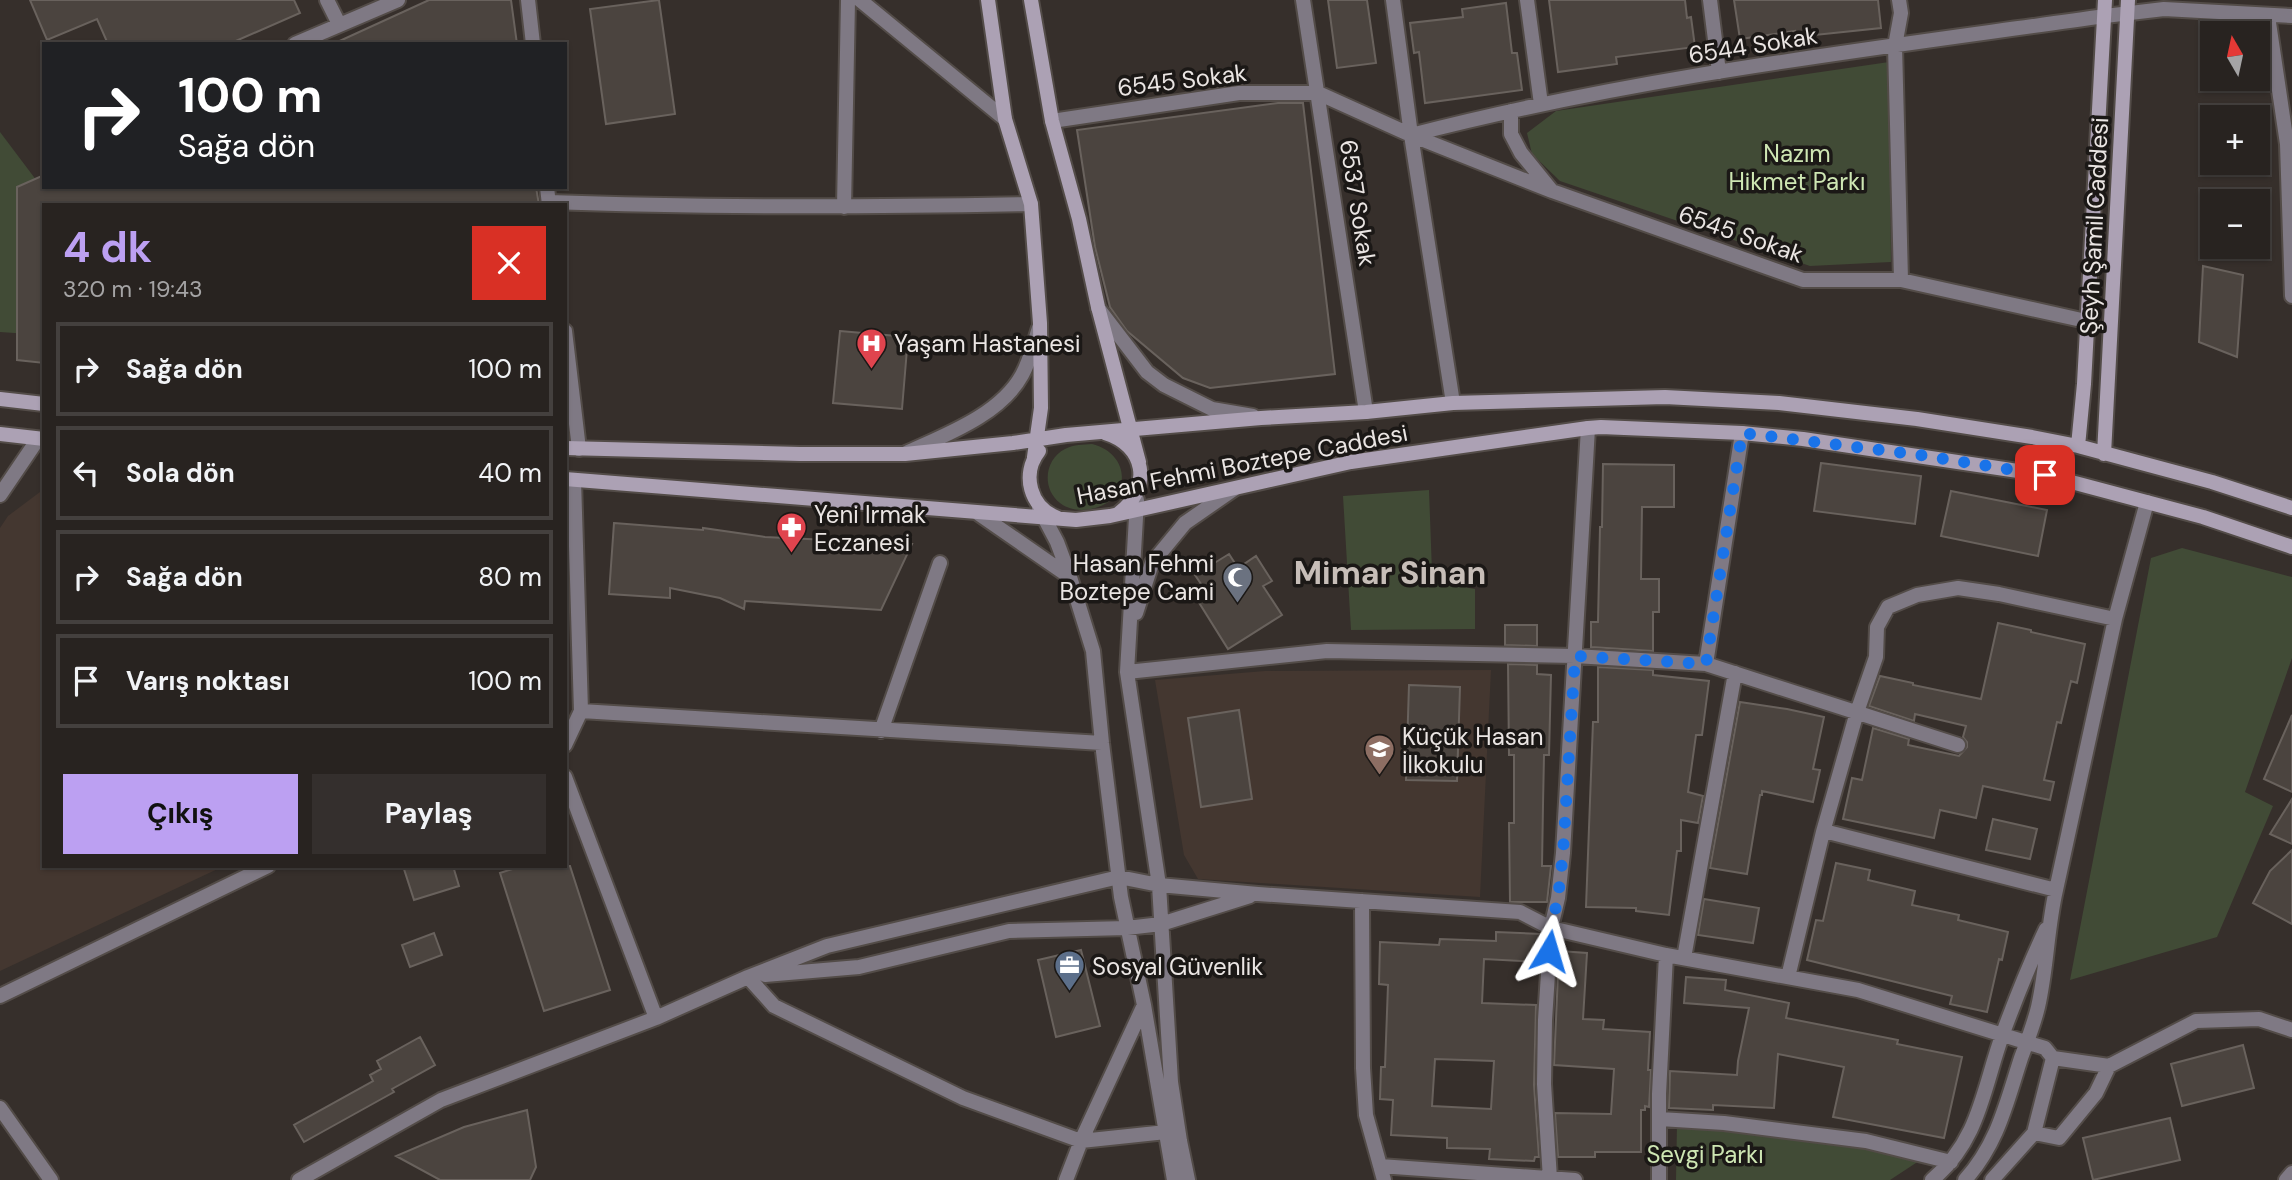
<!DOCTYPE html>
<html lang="tr">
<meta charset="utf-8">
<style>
body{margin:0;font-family:"DM Sans",sans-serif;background:#342f2d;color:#f1f3f6;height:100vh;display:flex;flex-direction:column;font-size:26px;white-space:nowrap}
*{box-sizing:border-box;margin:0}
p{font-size:23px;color:#a5a4a5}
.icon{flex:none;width:38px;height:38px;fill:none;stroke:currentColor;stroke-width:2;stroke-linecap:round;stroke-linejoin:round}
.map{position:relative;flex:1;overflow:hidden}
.details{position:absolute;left:42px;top:203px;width:525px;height:665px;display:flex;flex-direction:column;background:#282320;border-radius:0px;box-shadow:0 2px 5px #0004,0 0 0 2px #44403e}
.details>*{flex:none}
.top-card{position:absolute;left:42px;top:42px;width:525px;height:147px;border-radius:0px;box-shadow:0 2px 5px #0004,0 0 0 2px #44403e;background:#202124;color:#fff;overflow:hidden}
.needle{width:46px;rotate:351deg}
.tools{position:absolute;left:2200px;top:21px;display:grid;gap:14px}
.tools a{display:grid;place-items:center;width:70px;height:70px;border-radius:0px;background:#282320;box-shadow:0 2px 5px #0004,0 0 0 2px #44403e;font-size:35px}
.pin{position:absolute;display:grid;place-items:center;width:60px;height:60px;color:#fff;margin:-30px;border-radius:14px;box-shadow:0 4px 10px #0006}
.me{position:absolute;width:77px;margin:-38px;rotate:7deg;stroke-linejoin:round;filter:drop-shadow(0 0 5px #0008)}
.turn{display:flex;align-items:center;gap:24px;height:147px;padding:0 21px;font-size:32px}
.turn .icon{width:91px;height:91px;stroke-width:2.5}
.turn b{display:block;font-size:49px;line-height:60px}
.round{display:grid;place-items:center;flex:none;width:74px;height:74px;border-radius:0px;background:#342f2d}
.head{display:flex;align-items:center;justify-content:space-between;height:119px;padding:0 21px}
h1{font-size:42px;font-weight:700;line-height:52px;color:#bca0f2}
.action{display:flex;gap:14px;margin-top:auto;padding:14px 21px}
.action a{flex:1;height:80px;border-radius:0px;background:#bca0f2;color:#111;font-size:28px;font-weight:700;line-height:80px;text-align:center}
.action a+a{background:#342f2d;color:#f1f3f6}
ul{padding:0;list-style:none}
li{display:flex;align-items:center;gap:21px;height:94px;margin:0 14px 10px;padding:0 7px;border:4px solid #44403e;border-radius:0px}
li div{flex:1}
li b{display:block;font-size:26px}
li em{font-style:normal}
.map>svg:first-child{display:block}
</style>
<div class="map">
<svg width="2292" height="1180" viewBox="0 0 2292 1180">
<rect width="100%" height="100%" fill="#362f2b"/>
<path fill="#443730" d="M44,489V866H224L0,971V528L8,516Z
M1491,670L1480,897L1198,879L1184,855L1155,680L1265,671Z"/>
<path fill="#414b36" d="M1889,62L1891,262L1810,266L1560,181L1532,154L1527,133L1556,111Z
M0,132L55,205H44V335L0,332Z
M1092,444C1132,454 1132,501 1091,509C1080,511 1069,510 1060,503C1041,488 1045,459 1065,449C1074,444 1083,445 1092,444Z
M1429,490L1432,572L1441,583L1475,589V629L1351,630L1343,496Z
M2182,548L2292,577V658L2245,792L2273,806L2217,937L2070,980L2151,558Z
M1677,1124L1797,1137L1922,1159L1890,1180H1676Z"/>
<path fill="#4b443f" stroke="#69625d" stroke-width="2" fill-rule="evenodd" d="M30,0H294L300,13L229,44H108L97,19L47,40Z
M429,0H511L517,44H333Z
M659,0L675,114L606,124L590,9Z
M1328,0H1367L1376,63L1337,68Z
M1549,0H1685L1687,18L1691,17L1695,47L1616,57L1617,64L1558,72Z
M1734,0H1878L1881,28L1796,37L1795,31L1740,39Z
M1506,3L1512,53H1517L1522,90L1425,103L1419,52L1414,53L1410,23L1463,17L1462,9Z
M1278,103H1303L1335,374L1210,388L1183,378L1127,331L1110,307L1095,247L1077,130Z
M44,175V187H536L539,205H44V363L17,360V187Z
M2203,266L2243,275L2237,357L2199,342Z
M840,331L908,337L902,409L833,403Z
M1821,463L1921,476L1915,524L1814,511Z
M1603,464L1674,465V507H1642L1641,579H1659V612H1653V651L1591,647V622H1598L1600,527H1602Z
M1951,491L2047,510L2038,556L1941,536Z
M614,523L703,530V528L765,537L912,544L881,610L745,601L744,609L720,598L670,588V598L609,594Z
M1229,554L1238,568L1256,556L1272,581L1263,586L1282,615L1228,649L1193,593L1203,587L1195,575Z
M1998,623L2031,630V632L2085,644L2077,683L2071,681L2061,723L2057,722L2044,780L2054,782L2050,800L1983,786L1976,818L1940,810L1934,838L1843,819L1852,778L1862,780L1873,728L1909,739L1908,745L1959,756L1967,747V742L1963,737L1966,726L1915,714L1914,721L1869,706L1880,676L1913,683V685L1981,699Z
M1505,625H1537V646L1505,645Z
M1508,664L1537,665V674L1551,675L1549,755H1544L1543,805L1542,866H1551L1547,902H1510L1509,823H1514V755H1509Z
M1598,667L1653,670V675L1709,681L1702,735H1696L1688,792L1703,796L1698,823L1681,820V851H1677L1669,915L1636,911V908L1586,907L1593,722H1598Z
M1409,685L1460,687L1457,781L1406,780Z
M1740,702L1787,709L1824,717L1813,769L1820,770L1813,802L1762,791V795H1760L1747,874L1710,868Z
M1239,710L1252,799L1201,807L1188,718Z
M2292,715V792L2264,779Z
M2292,799V844L2270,834Z
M1993,819L2037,829L2030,859L1986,850Z
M2292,850V924L2253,903L2270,871Z
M1836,863L1870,870L1868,880L1915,891L1912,905L1959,915L1958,920L2008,932L2002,960L1999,959L1987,1012L1950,1004L1952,996L1807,960L1816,920L1823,921Z
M403,866H453L459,886L414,900Z
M522,866H570L610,990L544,1011L500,873Z
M1704,899L1759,908L1753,943L1698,935Z
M1496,932L1540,934L1539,962L1484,959L1482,1003L1536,1005L1534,1085L1539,1157H1535L1534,1161L1489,1159L1490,1149L1447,1148V1138L1391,1135L1393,1100L1380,1099L1381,1067H1385L1388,985L1379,984L1380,942L1439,945L1440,939L1496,941ZM1435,1059L1494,1061L1491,1109L1432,1106Z
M434,933L442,955L410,967L402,945Z
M1081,950L1100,1026L1056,1037L1038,960Z
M1559,951L1587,953L1583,1019L1604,1020L1603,1029L1650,1032L1648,1070H1651L1649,1107L1645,1106V1110H1641V1152H1595V1157H1558L1555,1113L1611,1114L1614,1069L1554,1065Z
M1686,977L1726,980L1725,990L1789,1003L1786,1018L1898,1040L1897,1044L1962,1057L1944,1138L1833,1117L1844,1067L1778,1054L1774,1108L1713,1105V1110L1669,1108L1670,1071L1737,1075L1738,1061L1749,1008L1684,1003Z
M420,1037L435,1065L392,1089L394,1092L304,1142L294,1125L373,1081L370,1075L381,1069L377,1061Z
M2243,1045L2254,1088L2182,1106L2171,1064Z
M527,1110L536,1167L530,1180H440L396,1156L464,1127Z
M2170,1118L2180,1160L2093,1180L2083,1138Z"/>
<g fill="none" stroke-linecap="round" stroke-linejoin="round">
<defs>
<path id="street" d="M327,0L339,24
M528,0L533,44
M860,0L1005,119
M1303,0L1366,412
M1393,0L1411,135L1453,403
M1527,0L1541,104
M1710,0L1719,72
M1899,0L1901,13L1895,46L1901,280
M2268,16L2287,144L2292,296
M295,44L398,0
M1511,111V134L1521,153L1551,190
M1052,121L1239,93H1318L1411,135L1552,191L1803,280H1901L2086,321
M1411,135C1638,76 1873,49 2105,16L2164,9L2292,16
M547,187L549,205
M549,202C710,208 870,207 1031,204
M844,207L848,0
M1098,308L1147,372L1164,385L1212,409L1253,416
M565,331L579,449
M1742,433L1706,664L1958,745
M906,453C945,435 1000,415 1022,375C1030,361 1034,343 1039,328
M0,495L38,439
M1137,500L1127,672L1159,885L1171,1082L1180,1141L1188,1180
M1039,508L1057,542L1070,577L1093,651L1102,743L1121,897L1144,1005L1174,1180
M979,514L1070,577
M1136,613L1152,563L1185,523L1234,489
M1127,672L1327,651L1575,656L1706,664
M581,711L1102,743
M881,731L940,563
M565,745L581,711L574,480
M565,777L656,1018
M1824,831L2056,890
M1362,901L1363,1068L1366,1115L1384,1180
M1684,958L1735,673
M765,975L859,967L1009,931L1127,928L1161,924L1250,896
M748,977L774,1006L963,1098L1081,1141L1166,1132
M1788,977L1823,832L1857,712L1876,657L1877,627L1888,607L1917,595L1958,588L1999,594L2115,619
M0,996L268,866
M0,1108L51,1180
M1660,1119L1724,1123L1866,1141L1951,1162
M2034,1133L2059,1138L2096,1093L2109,1066
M1380,1166L1575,1180
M1550,1179L1544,1084L1545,1020L1551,928L1558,898L1563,853L1588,428
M299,1180L441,1100L656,1018L748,977L827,946L1119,877L1159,885L1258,894L1520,912L1551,928L1666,955L1858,990L2045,1048L2053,1058L2109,1066L2196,1021L2259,1019L2292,1030
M1066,1180L1081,1141L1144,1005
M1659,1180V1094L1666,955
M1932,1180C1980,1140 1983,1088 2003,1033C2016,998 2030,963 2046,929
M1965,1180C1998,1143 2006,1104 2021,1058C2027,1042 2034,1024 2038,1007C2047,968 2047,929 2056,890L2115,619L2147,502
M1992,1180L2034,1133L2053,1058
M2286,1180L2292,1173"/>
<path id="secondary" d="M988,0L1005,119L1031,204L1040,323L1041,408L1034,457
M1031,0L1052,121L1079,219L1098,307L1139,462
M0,399L44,404
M1105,433C1145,445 1153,487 1119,513
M0,434L44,439
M2078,446L2084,384L2105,0
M565,448L800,454H905L1013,443L1066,435L1261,418L1366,412L1453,403L1665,397L1779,403L1917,419L2032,437L2078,446L2212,482L2292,508
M1039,451C1021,474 1030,508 1058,518
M2104,454L2128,0
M565,479L1076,520L1110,516L1351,462L1588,428L1601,427L1742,433L1803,439L2045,475L2203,517L2292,547"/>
</defs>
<use href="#street" stroke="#534c48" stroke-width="18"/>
<use href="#secondary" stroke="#534c48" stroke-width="18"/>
<use href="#street" stroke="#7f7984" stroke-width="14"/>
<use href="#secondary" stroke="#aca1b4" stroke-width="14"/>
</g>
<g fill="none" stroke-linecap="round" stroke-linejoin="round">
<path stroke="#1a73e8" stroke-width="12" stroke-dasharray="0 21.6" d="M1549,951L1551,928L1558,898L1563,853L1575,656L1706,664L1742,433L1913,454L2045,475"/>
</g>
<defs>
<symbol id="hospital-pin" viewBox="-11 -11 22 30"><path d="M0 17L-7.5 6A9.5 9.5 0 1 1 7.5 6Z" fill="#e0444e" stroke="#1b1816"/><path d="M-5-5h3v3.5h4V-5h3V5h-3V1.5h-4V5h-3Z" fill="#fff"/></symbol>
<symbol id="pharmacy-pin" viewBox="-11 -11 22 30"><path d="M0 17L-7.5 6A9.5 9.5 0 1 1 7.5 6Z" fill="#e0444e" stroke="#1b1816"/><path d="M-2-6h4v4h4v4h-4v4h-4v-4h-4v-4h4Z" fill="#fff"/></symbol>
<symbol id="mosque-pin" viewBox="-11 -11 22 30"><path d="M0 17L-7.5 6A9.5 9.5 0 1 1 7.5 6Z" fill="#6b7280" stroke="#1b1816"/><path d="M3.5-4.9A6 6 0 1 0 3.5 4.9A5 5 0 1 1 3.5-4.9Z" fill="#fff"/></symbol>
<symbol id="school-pin" viewBox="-11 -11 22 30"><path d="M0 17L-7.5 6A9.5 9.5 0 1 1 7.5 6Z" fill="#8d6e63" stroke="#1b1816"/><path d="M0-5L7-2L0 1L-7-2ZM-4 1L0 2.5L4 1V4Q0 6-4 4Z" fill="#fff"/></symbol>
<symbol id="office-pin" viewBox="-11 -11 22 30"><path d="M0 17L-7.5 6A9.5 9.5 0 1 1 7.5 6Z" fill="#5c6f8a" stroke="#1b1816"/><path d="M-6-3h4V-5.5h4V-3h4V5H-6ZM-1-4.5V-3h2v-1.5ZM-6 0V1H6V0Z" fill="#fff"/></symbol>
</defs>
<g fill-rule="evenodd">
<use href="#hospital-pin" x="854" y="326" width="35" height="47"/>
<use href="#pharmacy-pin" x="774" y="510" width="35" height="47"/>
<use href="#mosque-pin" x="1220" y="560" width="35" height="47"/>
<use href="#school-pin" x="1362" y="732" width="35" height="47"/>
<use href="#office-pin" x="1052" y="948" width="35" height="47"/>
</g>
<g text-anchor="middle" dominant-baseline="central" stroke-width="7" stroke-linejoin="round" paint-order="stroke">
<g font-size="24" fill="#eae5e3" stroke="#1b1816">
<text transform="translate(1753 45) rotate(-9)">6544 Sokak</text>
<text transform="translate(1182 80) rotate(-7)">6545 Sokak</text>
<text transform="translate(1358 203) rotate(81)">6537 Sokak</text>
<text transform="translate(2094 226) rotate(-87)">Şeyh Şamil Caddesi</text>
<text transform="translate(1741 234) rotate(19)">6545 Sokak</text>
<text transform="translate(1242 464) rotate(-11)">Hasan Fehmi Boztepe Caddesi</text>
</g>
<g font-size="24" fill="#cee6b3" stroke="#1b1816">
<text x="1797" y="153">Nazım<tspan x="1797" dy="28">Hikmet Parkı</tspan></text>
<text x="1705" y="1154">Sevgi Parkı</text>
</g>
<g font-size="24" fill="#eae5e3" stroke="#1b1816" text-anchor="start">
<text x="894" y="343">Yaşam Hastanesi</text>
<text x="814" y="514">Yeni Irmak<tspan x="814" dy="28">Eczanesi</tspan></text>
<text x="1214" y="563" text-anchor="end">Hasan Fehmi<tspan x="1214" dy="28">Boztepe Cami</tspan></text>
<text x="1402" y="736">Küçük Hasan<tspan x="1402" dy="28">İlkokulu</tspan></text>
<text x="1092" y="966">Sosyal Güvenlik</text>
</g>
<g font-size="32" font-weight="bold" fill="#c7beb8" stroke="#1b1816">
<text x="1390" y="573">Mimar Sinan</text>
</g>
</g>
</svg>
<div class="tools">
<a><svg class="needle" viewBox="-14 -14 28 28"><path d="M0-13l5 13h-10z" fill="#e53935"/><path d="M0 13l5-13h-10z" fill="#a5a4a5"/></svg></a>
<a>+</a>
<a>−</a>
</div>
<div class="pin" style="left:2045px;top:475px;background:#d93025"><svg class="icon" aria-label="arrive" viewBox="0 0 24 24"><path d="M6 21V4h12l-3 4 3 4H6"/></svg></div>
<svg class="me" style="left:1549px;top:951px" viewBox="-20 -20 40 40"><path d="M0-17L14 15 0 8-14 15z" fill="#1a73e8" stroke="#fff" stroke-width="4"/></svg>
<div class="top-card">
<div class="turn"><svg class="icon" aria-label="right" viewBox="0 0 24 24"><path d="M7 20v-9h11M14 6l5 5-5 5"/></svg><div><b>100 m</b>Sağa dön</div></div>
</div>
<section class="details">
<div class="head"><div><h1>4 dk</h1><p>320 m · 19:43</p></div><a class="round" style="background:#d93025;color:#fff"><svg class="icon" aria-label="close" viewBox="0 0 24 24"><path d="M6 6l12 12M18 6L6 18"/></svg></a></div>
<ul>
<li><svg class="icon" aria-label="right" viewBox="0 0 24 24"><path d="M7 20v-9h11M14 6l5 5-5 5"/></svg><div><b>Sağa dön</b></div><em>100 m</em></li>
<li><svg class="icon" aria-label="left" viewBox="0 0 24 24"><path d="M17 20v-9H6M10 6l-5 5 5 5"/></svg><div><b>Sola dön</b></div><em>40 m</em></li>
<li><svg class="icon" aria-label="right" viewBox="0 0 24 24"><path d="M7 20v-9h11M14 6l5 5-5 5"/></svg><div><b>Sağa dön</b></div><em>80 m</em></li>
<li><svg class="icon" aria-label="arrive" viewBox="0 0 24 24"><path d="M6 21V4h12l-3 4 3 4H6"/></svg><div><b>Varış noktası</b></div><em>100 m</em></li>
</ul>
<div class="action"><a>Çıkış</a><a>Paylaş</a></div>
</section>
</div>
